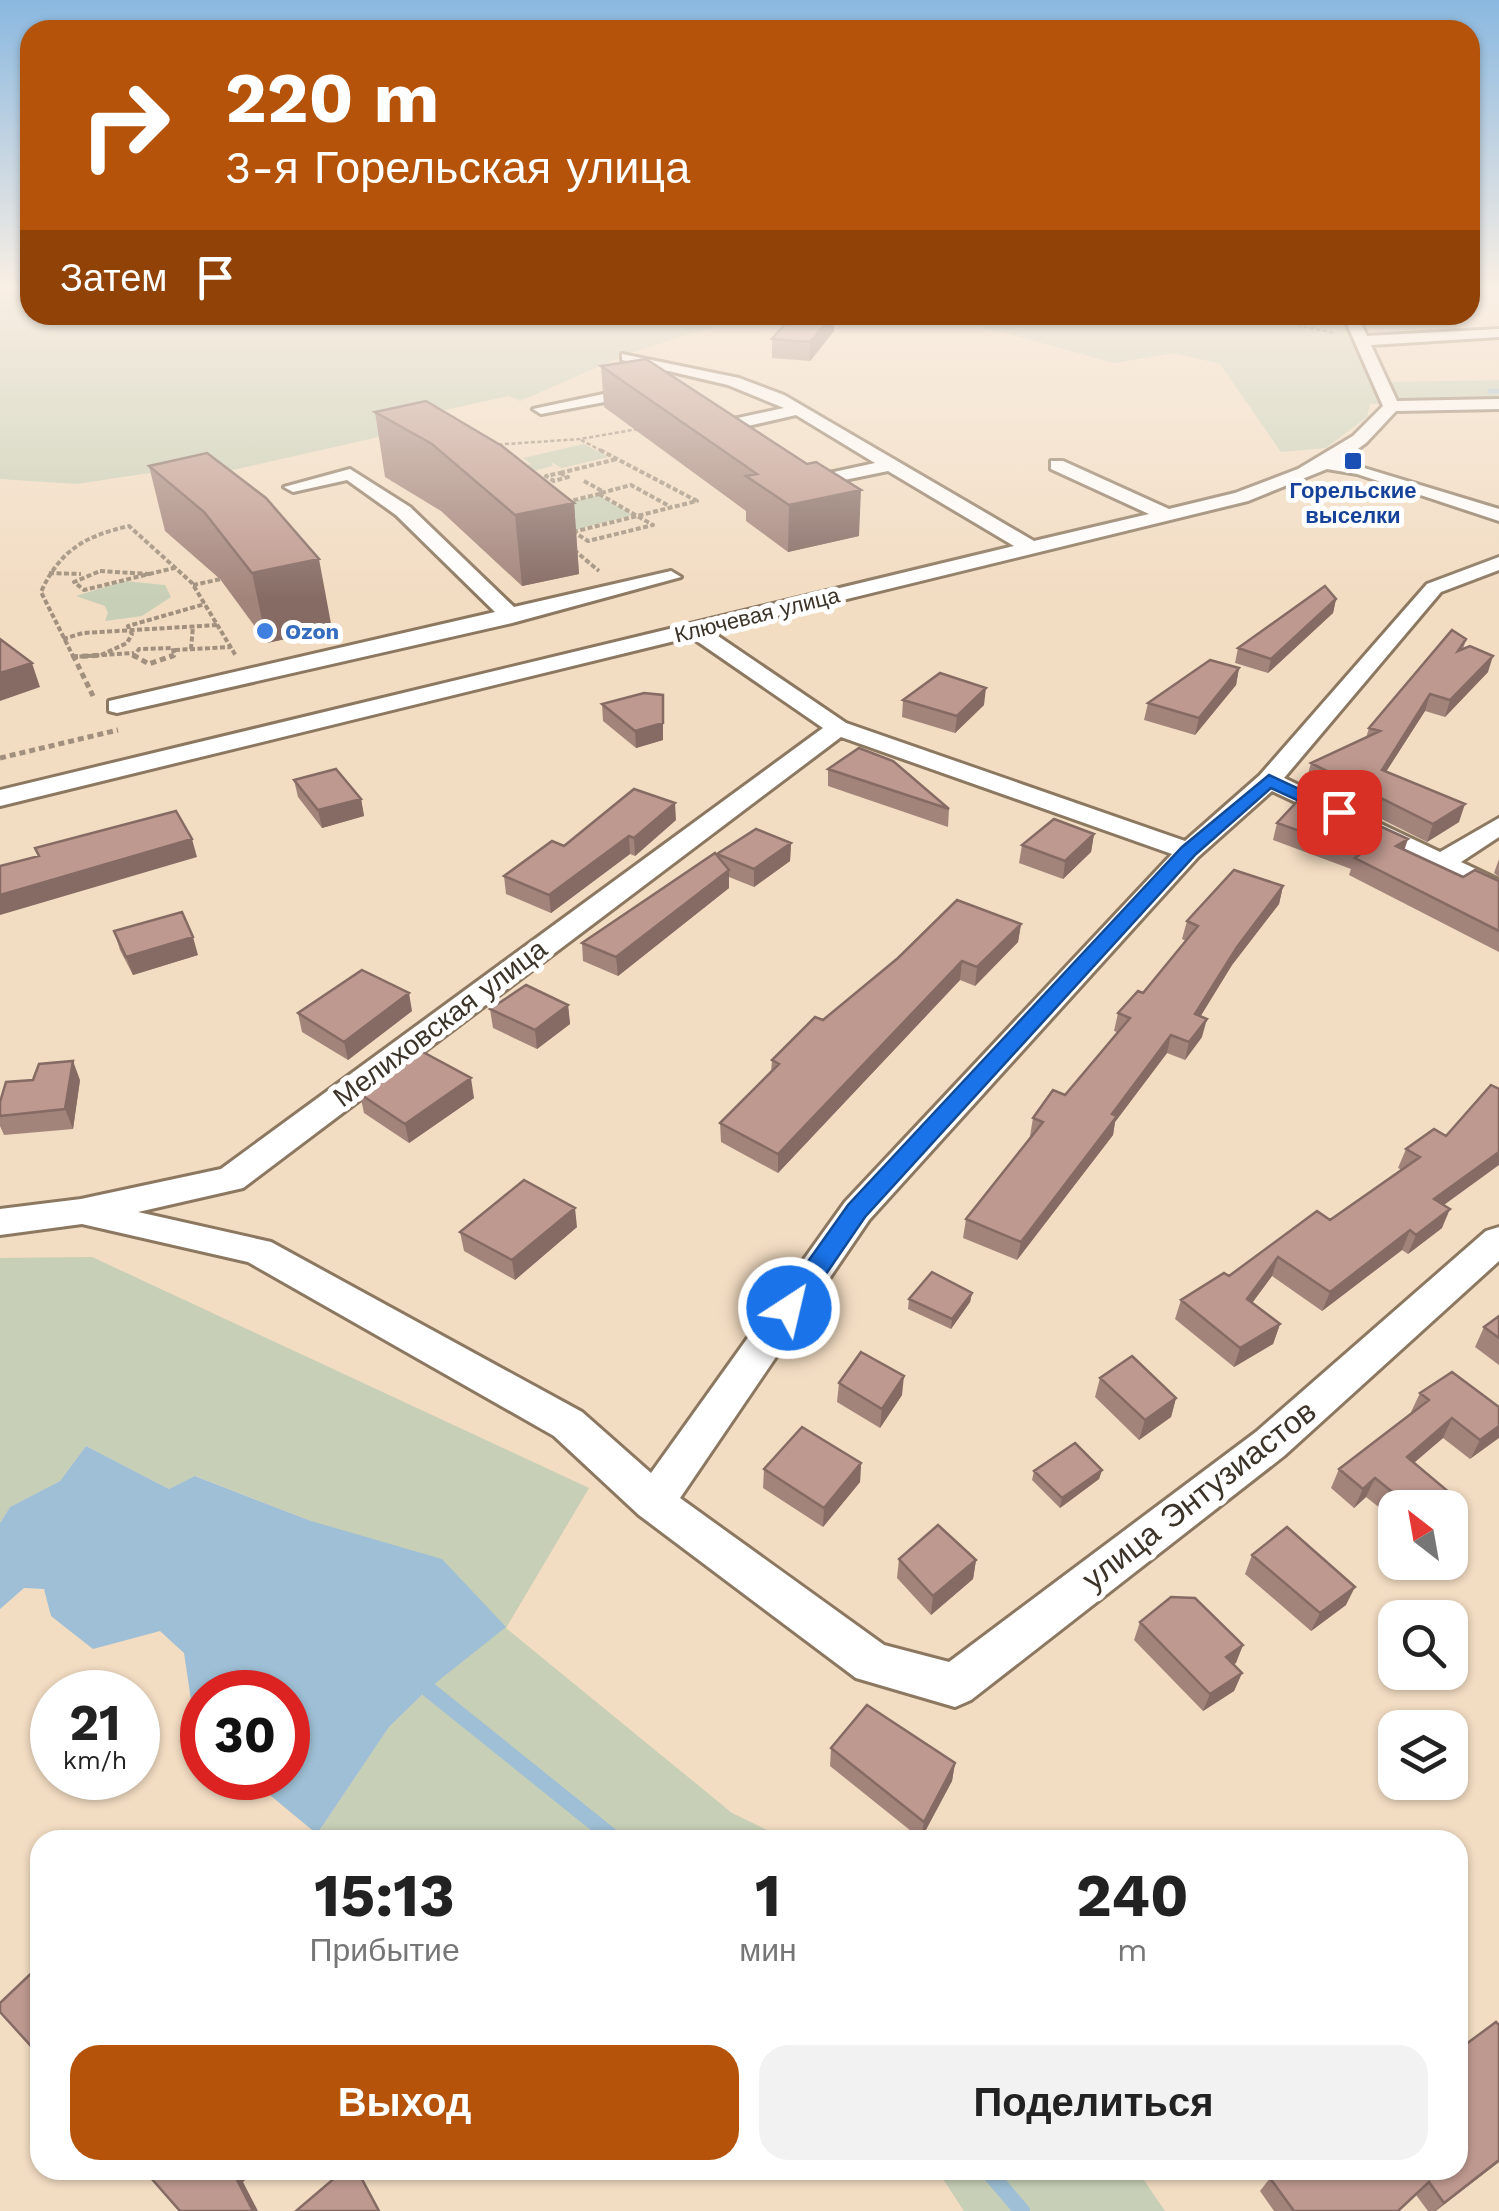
<!DOCTYPE html>
<html lang="ru">
<meta charset="utf-8">
<style>
body{margin:0;font-family:"Work Sans",sans-serif;background:#f2f2f2;color:#222;height:100vh;display:flex;flex-direction:column;font-size:38px;white-space:nowrap}
*{box-sizing:border-box;margin:0}
p{font-size:32px;color:#767676}
.icon{flex:none;width:55px;height:55px;fill:none;stroke:currentColor;stroke-width:2;stroke-linecap:round;stroke-linejoin:round}
.map{position:relative;flex:1;overflow:hidden}
.panel{position:absolute;left:30px;top:1830px;width:1438px;height:350px;display:flex;flex-direction:column;background:#fff;border-radius:30px;box-shadow:0 2px 8px #0004}
.panel>*{flex:none}
.hud{position:absolute;left:20px;top:20px;width:1460px;height:305px;border-radius:30px;box-shadow:0 2px 8px #0004;background:#b45309;color:#fff;overflow:hidden}
.needle{width:65px;rotate:329deg}
.buttons{position:absolute;left:1378px;top:1490px;display:grid;gap:20px}
.buttons a{display:grid;place-items:center;width:90px;height:90px;border-radius:20px;background:#fff;box-shadow:0 2px 8px #0004;font-size:50px}
.speed{position:absolute;left:30px;top:1670px;display:flex;gap:20px;font-size:50px;font-weight:700;text-align:center}
.speed>*{display:grid;place-content:center;width:130px;height:130px;border-radius:50%;background:#fff;box-shadow:0 2px 8px #0004;line-height:1}
.speed small{font-size:25px;font-weight:400}
.speed .limit{border:15px solid #d22;background:#fff;color:#111}
.pin{position:absolute;display:grid;place-items:center;width:85px;height:85px;color:#fff;margin:-42px;border-radius:20px;box-shadow:0 5px 15px #0006}
.me{position:absolute;width:110px;margin:-55px;rotate:35deg;stroke-linejoin:round;filter:drop-shadow(0 0 8px #0008)}
.turn{display:flex;align-items:center;gap:35px;height:210px;padding:0 40px;font-size:45px}
.turn .icon{width:130px;height:130px;stroke-width:2.5}
.turn b{display:block;font-size:70px;line-height:85px}
.then{display:flex;align-items:center;height:95px;padding:0 40px;background:#0003;gap:20px;font-size:38px}
.eta{display:flex;justify-content:space-evenly;align-items:center;height:170px;text-align:center}
.eta b{font-size:60px;font-weight:700;line-height:70px}
.action{display:flex;gap:20px;margin-top:auto;padding:20px 40px}
.action a{flex:1;height:115px;border-radius:30px;background:#b45309;color:#fff;font-size:40px;font-weight:700;line-height:115px;text-align:center}
.action a+a{background:#f2f2f2;color:#222}
.map>svg:first-child{display:block}
</style>
<div class="map">
<svg width="1499" height="2211" viewBox="0 0 1499 2211">
<rect width="100%" height="100%" fill="#f2dcc2"/>
<path fill="#c7cfb6" d="M0,290H30V315H747L628,354L520,401L509,396L408,418L405,431L215,474L203,465L76,484L0,479Z
M942,315H1357L1391,382L1499,380V401L1370,404L1367,417L1326,448L1281,452L1220,364L1174,353L1114,363Z
M584,444L608,457L562,468L551,462L553,466L525,473L516,468L531,464L523,458Z
M598,495L633,515L574,530L542,510Z
M125,581L165,585L171,597L142,616L105,621L108,613L105,606L76,596Z
M92,1257L589,1488L506,1628L732,1813L788,1840H326L317,1834L389,1727L428,1689L311,1521L196,1476L169,1489L86,1446L60,1481L10,1507L0,1523V1258Z
M937,2170H1137L1165,2211H964Z"/>
<path fill="#9ebfd5" d="M86,1446L169,1489L195,1476L311,1521L442,1559L506,1627L428,1689L389,1727L317,1834L249,1778H288V1692H202V1738L196,1733L184,1653L160,1631L93,1649L51,1616L44,1589L24,1588L0,1609V1523L10,1507L60,1481Z"/>
<g fill="none" stroke-linecap="round" stroke-linejoin="round">
<path stroke="#9ebfd5" stroke-width="5" d="M1490,391H1499"/>
<path stroke="#9ebfd5" stroke-width="16" d="M428,1689L616,1840
M987,2170L1022,2211"/>
<defs>
<path id="minor" d="M1343,315H1357L1367,336L1499,329V337L1371,345L1397,401L1499,399V409L1396,411L1366,443L1341,461L1499,509V521L1357,474L1327,469L1248,501L712,632L846,723L1185,841L1260,775L1427,584L1499,557V570L1441,592L1284,778L1440,852L1499,818V837L1461,862L1499,880V898L1272,791L1198,857L869,1220L680,1498L884,1645L949,1662L1256,1432L1486,1231L1499,1227V1261L1284,1456L971,1700L955,1707L856,1678L639,1515L554,1436L248,1262L82,1224L0,1235V1209L81,1199L221,1169L823,728L691,637L0,806V790L1014,546L888,471L820,485L792,481L789,477L798,472L820,475L875,463L796,415L735,429L749,440L734,444L715,431V423L784,408L728,385L622,360V354L739,378L784,395L1034,541L1149,514L1051,469V461H1063L1169,509L1235,493L1298,469L1353,436L1383,406ZM841,737L1172,854L845,1202L651,1473L582,1412L271,1242L138,1212L243,1188Z
M646,385L652,387V393L541,414L533,409Z
M350,469L410,507L514,607L671,571L681,577L512,623L117,713L109,711V701L495,612L396,515L347,480L293,492L284,487Z"/>
</defs>
<use href="#minor" stroke="#8c7861" stroke-width="6"/>
<path stroke="#a0907d" stroke-width="2.5" stroke-dasharray="4 2.5" stroke-linecap="butt" d="M990,315L1032,321L1061,315
M1253,315L1334,333
M581,440L604,452
M492,445L580,439L638,429"/>
<path stroke="#a0907d" stroke-width="4" stroke-dasharray="5 2.5" stroke-linecap="butt" d="M560,473L617,459
M560,473L568,477L554,481L546,476Z
M584,481L604,492
M601,493L631,485L671,507
M599,494L653,525L588,541L538,509Z
M573,532L697,501L600,450
M574,550L599,571
M100,571L149,574L84,590L74,582Z
M49,573L81,574
M149,574L174,568
M193,585L226,578
M63,639L83,633L218,625
M191,649L193,626
M175,650L231,647
M101,655L127,643L132,634L128,626L205,604
M72,657L134,653
M74,658L41,592C60,550 85,536 129,526L192,583L236,656
M133,658L139,649L173,648L174,656L169,658"/>
<path stroke="#a0907d" stroke-width="5" stroke-dasharray="6 4" stroke-linecap="butt" d="M73,655L93,696
M133,655L149,664L174,655
M72,657L102,655
M0,758L118,730"/>
<use href="#minor" fill="#fff" fill-rule="evenodd"/>
</g>
<path fill="#a3847b" d="M834,331L810,361L772,358V339Z
M601,366L859,536L788,552L746,521V511L604,407Z
M375,412L574,503L579,574L522,586L441,511L385,477Z
M207,453L332,629L267,643L220,579L165,531L149,466Z
M1336,599L1333,613L1268,673L1235,663L1238,648Z
M1466,639L1463,649L1488,672L1445,717L1425,711L1386,772L1459,822L1427,842L1306,781L1311,763L1366,738L1369,728Z
M1239,668L1236,685L1195,735L1144,720L1148,703Z
M663,695V740L636,748L603,721L602,704Z
M903,700L984,705L955,733L902,717Z
M828,769L949,809L948,827L828,786Z
M294,780L361,799L364,816L322,828L298,797Z
M676,820L635,856L630,854L551,913L506,894L504,876Z
M1277,823L1404,850L1463,877L1499,881V952L1349,875L1351,869L1273,840Z
M1094,834L1091,852L1063,879L1019,863L1022,845Z
M791,843L790,861L754,887L729,877V888L618,976L583,961L582,943L717,855Z
M1499,859V877L1494,873Z
M1283,886L1279,904L1232,965L1200,1016L1202,1037L1185,1060L1167,1053L1115,1122L1113,1135L1017,1260L963,1238L966,1219L1032,1137L1030,1136L1033,1118L1065,1095L1117,1032L1114,1031L1118,1013L1143,993L1186,941L1182,939L1187,921Z
M1021,924L1018,942L975,986L960,980L778,1173L721,1142L720,1123L771,1072L772,1060L823,1020Z
M114,931L198,955L133,975L120,950Z
M568,1005L570,1024L537,1049L493,1028L490,1009Z
M412,1011L348,1060L302,1032L298,1013Z
M80,1080L73,1129L4,1135L0,1126V1102Z
M360,1094L474,1098L409,1143L364,1113Z
M1434,1129L1444,1205L1442,1228L1408,1254L1402,1250L1322,1311L1272,1276L1252,1303L1280,1324L1273,1344L1234,1367L1175,1319L1181,1300L1229,1276L1330,1220L1402,1170L1398,1168L1406,1149Z
M577,1227L515,1280L464,1251L460,1232Z
M972,1293L970,1302L951,1329L908,1309L909,1299Z
M1499,1316V1365L1475,1347L1484,1327Z
M1100,1378L1176,1398L1171,1417L1139,1440L1095,1397Z
M839,1383L902,1395L880,1428L837,1402Z
M1420,1393L1499,1407L1470,1459L1443,1438L1414,1463L1443,1508H1395V1520L1366,1497L1354,1508L1331,1488L1339,1469L1412,1413L1411,1412Z
M861,1463L860,1482L823,1527L763,1488L764,1469Z
M1102,1470L1099,1479L1060,1508L1032,1480L1034,1471Z
M1252,1555L1346,1605L1311,1631L1245,1574Z
M899,1559L976,1560L973,1579L931,1615L897,1578Z
M1140,1622L1243,1645L1234,1665L1242,1673L1234,1691L1203,1711L1134,1640Z
M831,1748L955,1763L952,1781L921,1839L830,1766Z
M1499,2162L1436,2211H1428L1416,2195L1398,2211H1274L1260,2191L1270,2178Z"/>
<path fill="#856b64" d="M833,315H835L834,331L810,361V342Z
M861,490L859,536L788,552L789,505Z
M574,503L579,574L522,586L515,515Z
M319,559L332,629L267,643L252,573Z
M1336,599L1333,613L1268,673L1271,659Z
M1493,656L1488,672L1445,717L1450,700Z
M32,663L40,687L0,701V673Z
M1239,668L1236,685L1195,735L1199,718Z
M986,688L984,705L955,733L957,716Z
M1430,694L1425,711L1376,787L1382,770Z
M663,695V740L636,748L635,731Z
M361,799L364,816L322,828L318,810Z
M675,803L676,820L635,856L634,838Z
M1465,804L1459,822L1427,842L1433,824Z
M1094,834L1091,852L1063,879L1065,861Z
M629,836L630,854L551,913L549,895Z
M192,839L197,857L0,915V895Z
M1408,839L1402,857L1396,846Z
M791,843L790,861L754,887V869Z
M729,870V888L618,976L616,957Z
M1283,886L1279,904L1232,965L1191,1032L1195,1014L1237,947Z
M1021,924L1018,942L975,986L977,967Z
M193,937L198,955L133,975L126,957Z
M962,961L960,980L778,1173V1154Z
M409,993L412,1011L348,1060L344,1042Z
M568,1005L570,1024L537,1049L535,1030Z
M1207,1019L1202,1037L1185,1060L1189,1042Z
M1171,1035L1167,1053L1115,1122L1113,1135L1017,1260L1021,1242L1112,1114Z
M73,1061L80,1080L73,1129L65,1109Z
M471,1078L474,1098L409,1143L405,1124Z
M1499,1152V1165L1426,1218L1434,1199Z
M575,1208L577,1227L515,1280L512,1260Z
M1450,1209L1442,1228L1408,1254L1416,1235Z
M1410,1230L1402,1250L1322,1311L1330,1292Z
M1278,1257L1272,1276L1241,1318L1247,1299Z
M972,1293L970,1302L951,1329L952,1319Z
M1280,1324L1273,1344L1234,1367L1240,1348Z
M904,1376L902,1395L880,1428L882,1409Z
M1176,1398L1171,1417L1139,1440L1145,1420Z
M1452,1418L1443,1438L1398,1476L1407,1457Z
M1499,1426V1438L1470,1459L1480,1440Z
M861,1463L860,1482L823,1527L824,1508Z
M1102,1470L1099,1479L1060,1508L1062,1498Z
M1375,1478L1366,1497L1354,1508L1363,1489Z
M1450,1493L1443,1508H1435Z
M976,1560L973,1579L931,1615L933,1596Z
M1355,1587L1346,1605L1311,1631L1320,1613Z
M1243,1645L1236,1663L1219,1675L1226,1657Z
M1242,1673L1234,1691L1203,1711L1210,1694Z
M955,1763L952,1781L921,1839L924,1822Z
M1499,2160V2162L1435,2211L1444,2203Z
M232,2170H256L243,2182L258,2211H253Z"/>
<path fill="#be998f" stroke="#856b64" stroke-width="2.5" d="M793,315H833L810,342L772,339Z
M646,359L807,464L816,462L861,490L789,505L746,476L757,474L601,366Z
M426,401L502,446L574,503L515,515L432,444L375,412Z
M207,453L266,498L319,559L252,573L204,512L149,466Z
M1325,586L1336,599L1271,659L1238,648Z
M1452,630L1466,639L1458,651L1470,646L1493,656L1450,700L1430,694L1382,770L1465,804L1433,824L1311,763L1380,731L1369,728Z
M0,639L32,663L0,673Z
M1210,660L1239,668L1199,718L1148,703Z
M940,673L986,688L957,716L903,700Z
M644,693L663,695V723L635,731L602,704Z
M859,748L893,761L949,809L828,769Z
M336,769L361,799L318,810L294,780Z
M634,789L675,803L634,838L629,836L549,895L504,876L552,841L564,846Z
M1306,792L1408,839L1396,846L1463,877L1475,870L1499,881V931L1355,858L1362,853L1277,823Z
M176,811L192,839L0,895V866L39,856L35,848Z
M1054,819L1094,834L1065,861L1022,845Z
M756,829L791,843L754,869L717,854Z
M715,853L729,870L616,957L582,943Z
M1234,870L1283,886L1237,947L1195,1014L1207,1019L1189,1042L1171,1035L1112,1114L1117,1116L1021,1242L966,1219L1043,1122L1033,1118L1053,1090L1065,1095L1130,1018L1118,1013L1138,991L1143,993L1198,926L1187,921Z
M957,900L1021,924L977,967L962,961L778,1154L720,1123L779,1064L772,1060L815,1017L823,1020L898,958Z
M182,912L193,937L126,957L114,931Z
M362,970L409,993L344,1042L298,1013Z
M526,985L568,1005L535,1030L490,1009Z
M423,1052L471,1078L405,1124L360,1094Z
M73,1061L65,1109L0,1116V1102L6,1082L33,1080L39,1064Z
M1491,1085L1499,1089V1152L1434,1199L1450,1209L1416,1235L1410,1230L1330,1292L1278,1257L1247,1299L1280,1324L1240,1348L1181,1300L1224,1273L1229,1276L1317,1211L1330,1220L1420,1157L1406,1149L1434,1129L1446,1136Z
M524,1180L575,1208L512,1260L460,1232Z
M932,1272L972,1293L952,1319L909,1299Z
M1499,1316V1338L1484,1327Z
M861,1352L904,1376L882,1409L839,1383Z
M1132,1356L1176,1398L1145,1420L1100,1378Z
M1452,1372L1499,1407V1426L1480,1440L1452,1418L1407,1457L1450,1493L1435,1508H1412L1375,1478L1363,1489L1339,1469L1429,1400L1420,1393Z
M802,1427L861,1463L824,1508L764,1469Z
M1075,1443L1102,1470L1062,1498L1034,1471Z
M938,1525L976,1560L933,1596L899,1559Z
M1287,1527L1355,1587L1320,1613L1252,1555Z
M1171,1597L1195,1598L1243,1645L1226,1657L1242,1673L1210,1694L1140,1622Z
M867,1705L955,1763L924,1822L831,1748Z
M40,1965V2056L0,2012V2003Z
M1496,2022L1499,2025V2160L1444,2203L1429,2182L1398,2211H1294L1270,2178L1279,2170H1458V2050Z
M144,2170H232L253,2211H180Z
M344,2170H357L379,2211H296Z"/>
<linearGradient id="sky" x2="0" y2="1"><stop stop-color="#8ab8e0"/><stop offset="0.48" stop-color="#f9efe4"/><stop offset="1" stop-color="#f9efe4" stop-opacity="0"/></linearGradient>
<rect width="1499" height="599" fill="url(#sky)"/>
<path fill="#1a73e8" stroke="#114b97" stroke-width="2.5" d="M1269,775L1348,812L1332,816L1271,788L1196,854L865,1217L798,1315H780L776,1308L780,1301L848,1205L1182,847Z"/>
<rect fill="#1a4fb4" stroke="#fff" stroke-width="4" x="1343" y="451" width="20" height="20" rx="5"/>
<circle fill="#3f7fe0" stroke="#fff" stroke-width="4" cx="265" cy="631" r="10"/>
<g text-anchor="middle" dominant-baseline="central" stroke-width="10" stroke-linejoin="round" paint-order="stroke">
<g font-size="22" font-weight="bold" fill="#164399" stroke="#fff">
<text x="1353" y="490">Горельские<tspan x="1353" dy="25">выселки</tspan></text>
</g>
<g font-size="22" fill="#3c3329" stroke="#fff">
<text transform="translate(757 615) rotate(-14)">Ключевая улица</text>
</g>
<g font-size="22" font-weight="bold" fill="#366cbe" stroke="#fff" text-anchor="start">
<text x="285" y="631">Ozon</text>
</g>
<g font-size="28" fill="#3c3329" stroke="#fff">
<text transform="translate(440 1023) rotate(-37)">Мелиховская улица</text>
</g>
<g font-size="32" fill="#3c3329" stroke="#fff">
<text transform="translate(1199 1495) rotate(-38)">улица Энтузиастов</text>
</g>
</g>
</svg>
<div class="buttons">
<a><svg class="needle" viewBox="-14 -14 28 28"><path d="M0-13l5 13h-10z" fill="#e53935"/><path d="M0 13l5-13h-10z" fill="#767676"/></svg></a>
<a><svg class="icon" aria-label="search" viewBox="0 0 24 24"><circle cx="10" cy="10" r="6"/><path d="M15 15l6 6"/></svg></a>
<a><svg class="icon" aria-label="layers" viewBox="0 0 24 24"><path d="M12 4l9 5-9 5-9-5zM3 14l9 5 9-5"/></svg></a>
</div>
<div class="speed"><div>21<small>km/h</small></div><div class="limit">30</div></div>
<div class="pin" style="left:1339px;top:812px;background:#d93025"><svg class="icon" aria-label="arrive" viewBox="0 0 24 24"><path d="M6 21V4h12l-3 4 3 4H6"/></svg></div>
<svg class="me" style="left:789px;top:1308px" viewBox="-20 -20 40 40"><circle r="17" fill="#1a73e8" stroke="#fff" stroke-width="3"/><path d="M0-11L8 9 0 5-8 9z" fill="#fff"/></svg>
<div class="hud">
<div class="turn"><svg class="icon" aria-label="right" viewBox="0 0 24 24"><path d="M7 20v-9h11M14 6l5 5-5 5"/></svg><div><b>220 m</b>3-я Горельская улица</div></div>
<div class="then">Затем<svg class="icon" aria-label="arrive" viewBox="0 0 24 24"><path d="M6 21V4h12l-3 4 3 4H6"/></svg></div>
</div>
<section class="panel">
<div class="eta">
<div><b>15:13</b><p>Прибытие</p></div>
<div><b>1</b><p>мин</p></div>
<div><b>240</b><p>m</p></div>
</div>
<div class="action"><a>Выход</a><a>Поделиться</a></div>
</section>
</div>
